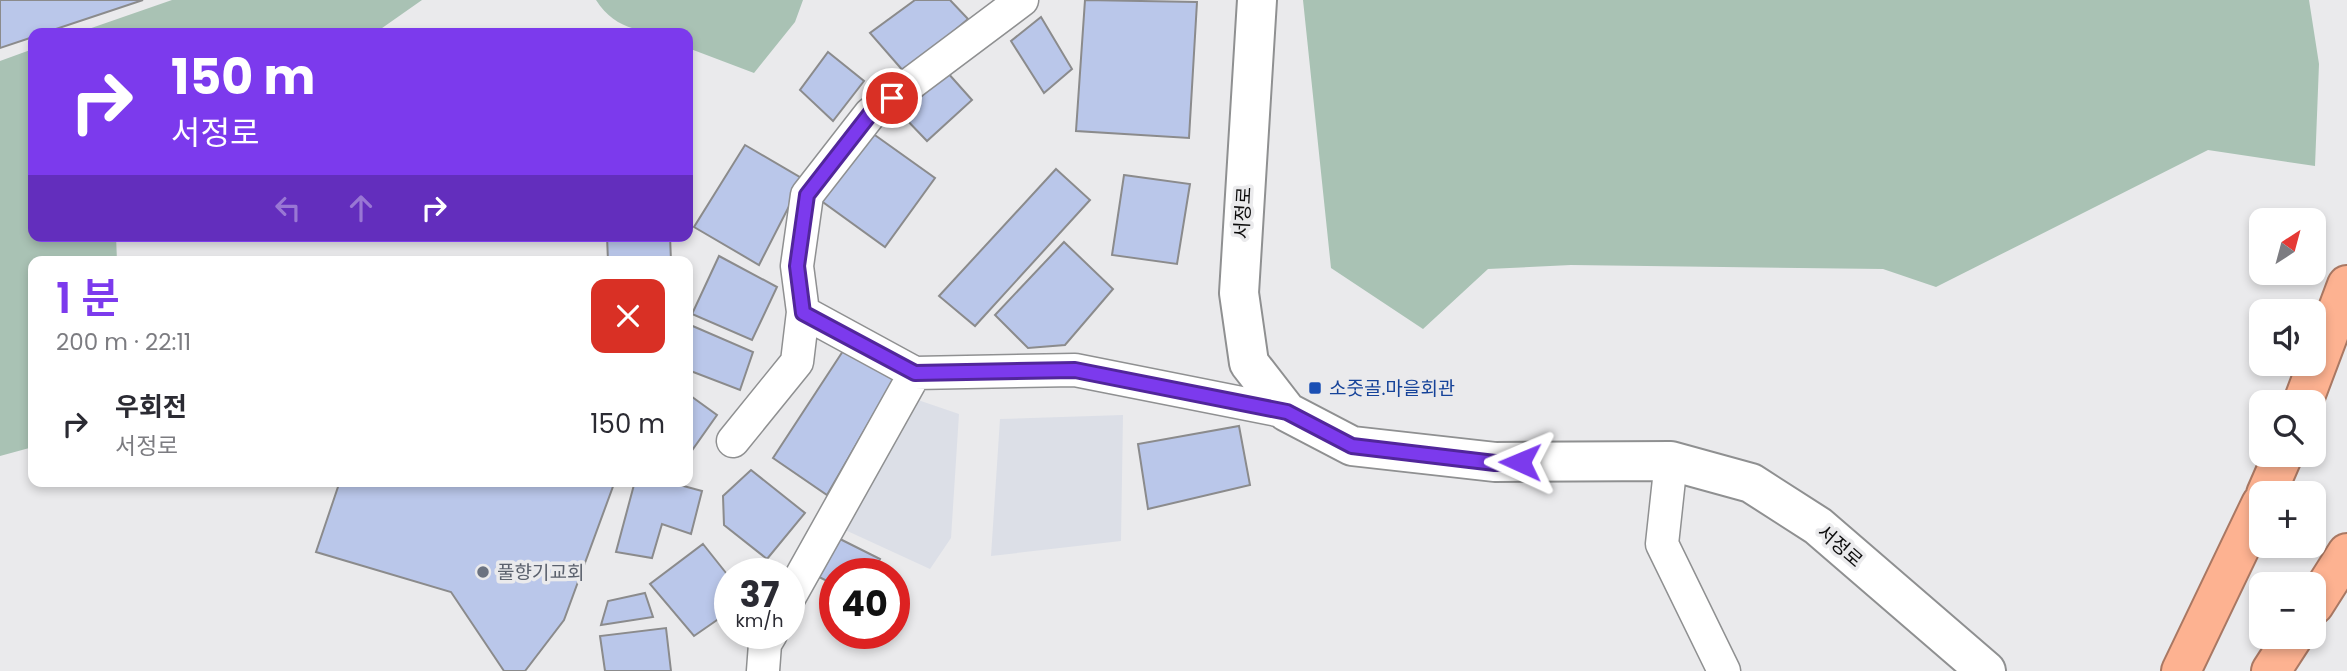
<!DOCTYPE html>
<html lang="ko">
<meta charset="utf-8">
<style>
body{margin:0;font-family:Poppins,"Noto Sans KR",sans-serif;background:#f2f2f3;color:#2b2b33;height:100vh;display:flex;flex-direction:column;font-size:26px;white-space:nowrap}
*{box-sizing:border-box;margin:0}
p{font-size:23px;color:#7c7c81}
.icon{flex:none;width:38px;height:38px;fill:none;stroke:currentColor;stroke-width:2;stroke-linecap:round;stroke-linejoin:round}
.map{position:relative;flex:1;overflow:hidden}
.drawer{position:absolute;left:28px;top:256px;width:665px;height:231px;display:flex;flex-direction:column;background:#fff;border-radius:14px;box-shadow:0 4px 10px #0003}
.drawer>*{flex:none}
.banner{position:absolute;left:28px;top:28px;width:665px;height:214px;border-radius:14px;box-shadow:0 4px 10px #0003;background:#7c3aed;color:#fff;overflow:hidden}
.needle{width:46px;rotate:36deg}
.tools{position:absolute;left:2249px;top:208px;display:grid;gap:14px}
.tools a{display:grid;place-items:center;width:77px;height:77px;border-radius:14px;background:#fff;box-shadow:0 4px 10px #0003;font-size:35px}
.speed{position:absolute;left:714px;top:558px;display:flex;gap:14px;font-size:35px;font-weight:700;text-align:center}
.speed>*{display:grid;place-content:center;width:91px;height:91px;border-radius:50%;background:#fff;box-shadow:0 4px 10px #0003;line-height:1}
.speed small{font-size:18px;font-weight:400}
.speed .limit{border:10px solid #d22;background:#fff;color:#111}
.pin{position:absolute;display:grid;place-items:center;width:60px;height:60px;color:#fff;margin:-30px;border:4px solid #fff;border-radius:50%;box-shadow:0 2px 7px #0007}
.me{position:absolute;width:77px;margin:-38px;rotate:271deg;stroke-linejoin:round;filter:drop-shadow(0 0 5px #0008)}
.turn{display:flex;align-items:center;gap:24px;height:147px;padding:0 28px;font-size:32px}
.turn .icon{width:91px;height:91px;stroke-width:2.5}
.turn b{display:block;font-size:49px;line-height:60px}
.lanes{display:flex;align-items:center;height:66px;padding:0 28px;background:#0003;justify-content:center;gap:35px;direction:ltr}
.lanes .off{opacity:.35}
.round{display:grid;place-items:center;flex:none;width:74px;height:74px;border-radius:14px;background:#f2f2f3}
.overview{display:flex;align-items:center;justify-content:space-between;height:119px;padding:0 28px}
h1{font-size:42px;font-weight:600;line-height:52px;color:#7c3aed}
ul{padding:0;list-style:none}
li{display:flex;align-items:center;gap:21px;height:98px;padding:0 28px}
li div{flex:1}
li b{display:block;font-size:26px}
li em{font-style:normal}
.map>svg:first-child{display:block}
</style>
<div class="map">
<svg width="2347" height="671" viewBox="0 0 2347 671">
<rect width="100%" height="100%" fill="#eaeaec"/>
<path fill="#dcdfe7" d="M918,400L959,414L951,538L930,569L843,529Z
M1123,415L1121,541L991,556L1000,419Z"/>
<path fill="#a9c2b4" d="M172,0H422L375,33H77Z
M596,0H803L795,22L754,73L688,48V33C650,33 618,34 596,0Z
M1303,0H2309L2319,64L2315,166L2208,150L1936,287L1883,269L1571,265L1488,269L1423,329L1331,268Z
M33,49V236H116L117,261H33V447L0,456V61Z"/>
<path fill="#bac7ea" stroke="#8b8b8c" stroke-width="2" d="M0,0H143L44,33H33V37L0,48Z
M915,0H950L968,19L905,73L870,33Z
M1085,0L1197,2L1189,138L1076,131Z
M1041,17L1072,69L1044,93L1011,41Z
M828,52L864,81L833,121L800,90Z
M947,72L972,100L927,141L902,115Z
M872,133L935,178L885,247L820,200Z
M745,145L803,179L759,265L694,227Z
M1056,169L1090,200L975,326L939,296Z
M1124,175L1190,184L1177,264L1112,255Z
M607,236H670L671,261H608Z
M1064,242L1113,289L1065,345L1028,348L995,315Z
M719,256L777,287L752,340L692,314Z
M688,324L753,352L740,390L688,370Z
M843,351L894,379L827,495L773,458Z
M688,394L717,415L688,456Z
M1239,426L1250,485L1148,509L1138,444Z
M751,470L805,513L767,559L724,525L723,496Z
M340,481H615L564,620L525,671H504L451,592L316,552Z
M635,481H665L702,491L691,534L662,524L652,558L616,552Z
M840,539L880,559L872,574H835V585L819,577Z
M703,544L730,578V611L694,636L650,584Z
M645,593L653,617L601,625L608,601Z
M666,628L671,671H605L600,636Z"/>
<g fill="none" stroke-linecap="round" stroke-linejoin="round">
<defs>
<path id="minor" d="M1022,0L870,114L807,195L797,266L803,312L915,373L1075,370L1287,412
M733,441L797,362L803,312
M1671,461L1662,544L1724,671
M789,598L915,373
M763,671L765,644L771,634"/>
<path id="tertiary" d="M1257,0L1239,293L1249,363L1287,412L1352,446L1495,462L1671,461L1751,483L1818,526L1986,671"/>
<path id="motorway" d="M2303,402L2347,285
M2266,494L2283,455
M2314,605L2347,553
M2181,671L2261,504
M2271,671L2293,637"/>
</defs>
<use href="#minor" stroke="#8f9091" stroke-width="35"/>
<use href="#tertiary" stroke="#8f9091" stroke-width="42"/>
<use href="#motorway" stroke="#a97863" stroke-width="42"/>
<use href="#minor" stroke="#fff" stroke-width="32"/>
<use href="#tertiary" stroke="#fff" stroke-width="38"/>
<use href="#motorway" stroke="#fdb291" stroke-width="38"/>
</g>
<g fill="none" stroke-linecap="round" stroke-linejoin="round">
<defs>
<path id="route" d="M892,98L870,114L807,195L797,266L803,313L915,373L1075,370L1287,412L1352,446L1495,463L1520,462"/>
</defs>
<use href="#route" stroke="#51269a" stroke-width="18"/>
<use href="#route" stroke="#7c3aed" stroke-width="12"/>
</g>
<rect fill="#1a4fb4" stroke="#eaeaec" stroke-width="2.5" x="1308" y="381" width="14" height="14" rx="3.5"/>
<circle fill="#6b7280" stroke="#eaeaec" stroke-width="2.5" cx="483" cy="572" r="7"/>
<g text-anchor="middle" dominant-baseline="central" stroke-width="7" stroke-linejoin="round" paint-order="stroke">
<g font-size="19" fill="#0d0d0d" stroke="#eaeaec">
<text transform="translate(1243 213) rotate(-87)">서정로</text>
<text transform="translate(1840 546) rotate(41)">서정로</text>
</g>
<g font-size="19" fill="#164399" stroke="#eaeaec" text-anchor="start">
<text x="1329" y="388">소줏골.마을회관</text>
</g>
<g font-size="19" fill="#5b616d" stroke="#eaeaec" text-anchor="start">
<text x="497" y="572">풀향기교회</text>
</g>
</g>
</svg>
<div class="tools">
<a><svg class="needle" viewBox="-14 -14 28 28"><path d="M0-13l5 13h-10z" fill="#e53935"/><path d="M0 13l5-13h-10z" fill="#7c7c81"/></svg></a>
<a><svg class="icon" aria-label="sound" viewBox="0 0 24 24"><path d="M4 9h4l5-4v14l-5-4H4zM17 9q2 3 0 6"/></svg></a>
<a><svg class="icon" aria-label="search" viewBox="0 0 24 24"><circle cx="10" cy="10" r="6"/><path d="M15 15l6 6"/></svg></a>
<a>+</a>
<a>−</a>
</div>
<div class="speed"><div>37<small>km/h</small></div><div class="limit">40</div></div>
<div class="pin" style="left:892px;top:98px;background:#d93025"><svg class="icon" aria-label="arrive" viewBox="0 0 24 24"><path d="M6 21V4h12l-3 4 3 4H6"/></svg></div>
<svg class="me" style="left:1520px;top:462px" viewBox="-20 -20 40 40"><path d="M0-17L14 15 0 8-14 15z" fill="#7c3aed" stroke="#fff" stroke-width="4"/></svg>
<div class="banner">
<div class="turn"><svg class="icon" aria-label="right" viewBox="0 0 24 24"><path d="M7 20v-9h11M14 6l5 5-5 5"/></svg><div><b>150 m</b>서정로</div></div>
<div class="lanes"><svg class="icon off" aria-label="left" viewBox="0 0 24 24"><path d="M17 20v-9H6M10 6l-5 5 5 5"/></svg><svg class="icon off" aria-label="ahead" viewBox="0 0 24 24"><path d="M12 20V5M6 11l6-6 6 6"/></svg><svg class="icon" aria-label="right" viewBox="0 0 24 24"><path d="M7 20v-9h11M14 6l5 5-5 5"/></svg></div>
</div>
<section class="drawer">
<div class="overview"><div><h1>1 분</h1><p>200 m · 22:11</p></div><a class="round" style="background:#d93025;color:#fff"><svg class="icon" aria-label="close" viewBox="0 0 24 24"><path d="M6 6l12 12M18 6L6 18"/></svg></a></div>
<ul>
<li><svg class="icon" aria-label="right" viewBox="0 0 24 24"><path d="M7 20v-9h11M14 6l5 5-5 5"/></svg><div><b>우회전</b><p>서정로</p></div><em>150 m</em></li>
</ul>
</section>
</div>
